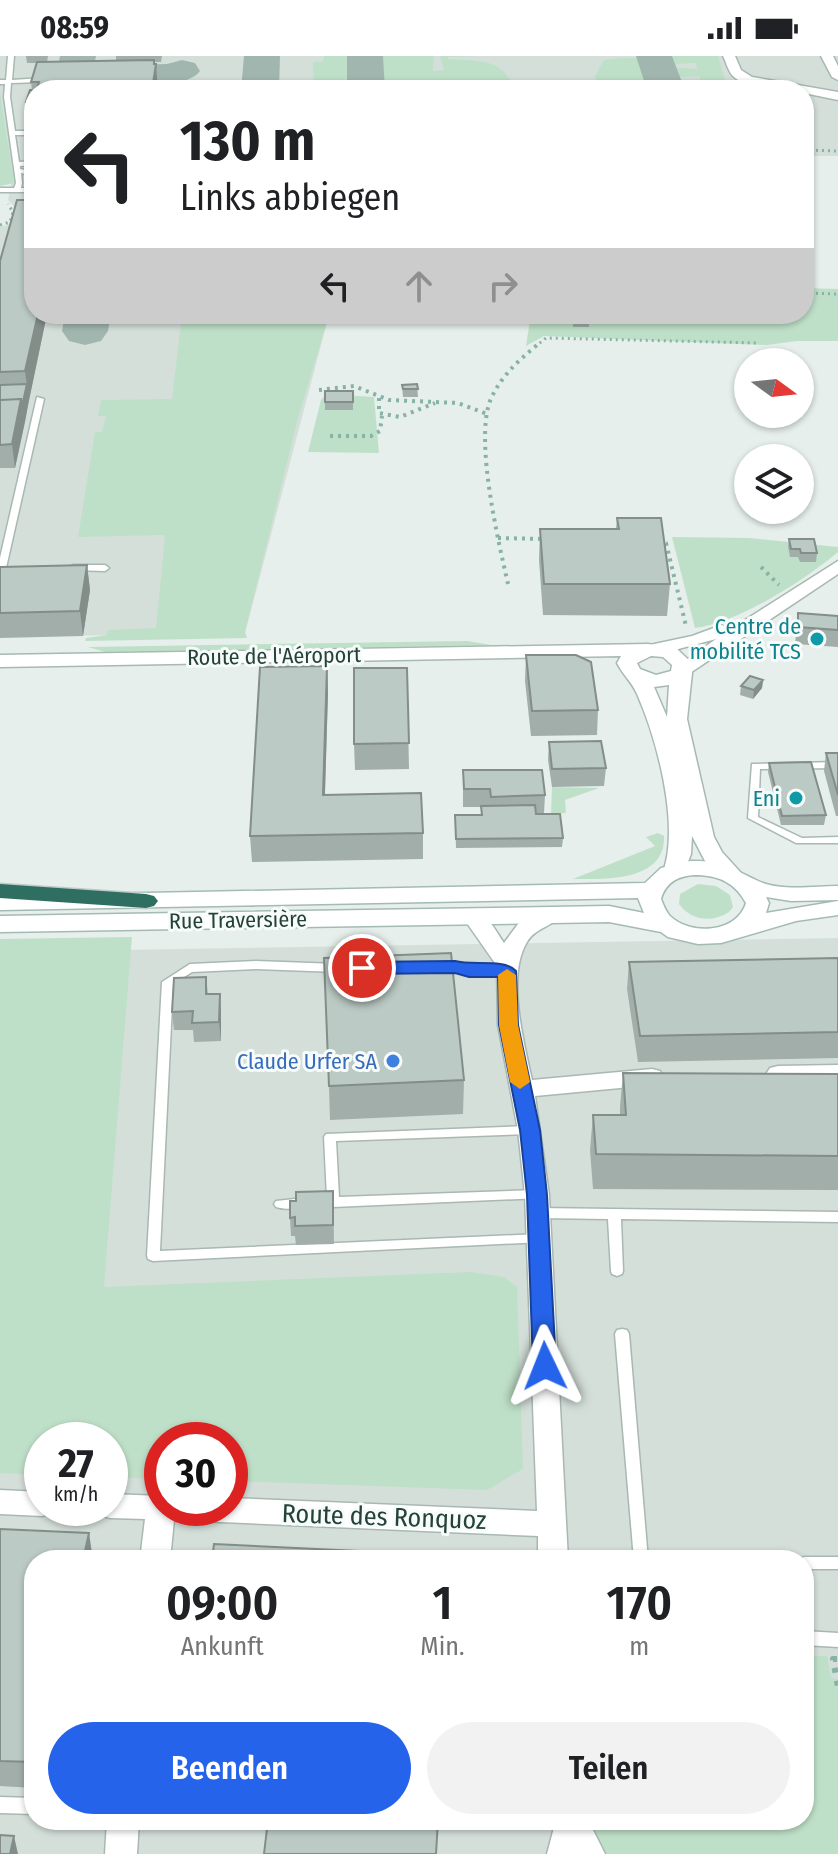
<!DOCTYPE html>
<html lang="de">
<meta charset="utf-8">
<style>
body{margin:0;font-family:"Fira Sans Condensed",sans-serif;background:#f2f2f2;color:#202124;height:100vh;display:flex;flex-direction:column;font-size:30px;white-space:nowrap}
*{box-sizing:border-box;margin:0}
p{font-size:26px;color:#757577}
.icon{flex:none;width:44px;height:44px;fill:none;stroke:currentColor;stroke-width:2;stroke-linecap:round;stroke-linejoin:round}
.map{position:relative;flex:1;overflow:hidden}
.panel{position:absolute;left:24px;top:1494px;width:790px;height:280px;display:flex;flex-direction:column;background:#fff;border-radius:32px;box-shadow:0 2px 6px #0004}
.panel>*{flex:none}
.banner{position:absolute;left:24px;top:24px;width:790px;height:244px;border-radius:32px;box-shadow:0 2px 6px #0004;background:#fff;color:#202124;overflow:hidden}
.needle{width:52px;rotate:105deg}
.fabs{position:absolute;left:734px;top:292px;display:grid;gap:16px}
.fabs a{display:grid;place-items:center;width:80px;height:80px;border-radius:50%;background:#fff;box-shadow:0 2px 6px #0004;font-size:40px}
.speed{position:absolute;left:24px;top:1366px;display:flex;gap:16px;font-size:40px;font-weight:700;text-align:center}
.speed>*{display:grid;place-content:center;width:104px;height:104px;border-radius:50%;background:#fff;box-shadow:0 2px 6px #0004;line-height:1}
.speed small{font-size:20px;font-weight:400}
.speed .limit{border:12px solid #d22;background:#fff;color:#111}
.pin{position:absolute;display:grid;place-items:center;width:68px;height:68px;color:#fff;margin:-34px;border:4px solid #fff;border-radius:50%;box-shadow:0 2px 8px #0007}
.me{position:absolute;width:88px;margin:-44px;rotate:358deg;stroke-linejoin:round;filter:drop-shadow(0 0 6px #0008)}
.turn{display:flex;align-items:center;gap:28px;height:168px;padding:0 24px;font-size:36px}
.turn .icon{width:104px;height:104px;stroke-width:2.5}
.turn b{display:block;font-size:56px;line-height:68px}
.lanes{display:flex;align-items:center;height:76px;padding:0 24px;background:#0003;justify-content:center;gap:40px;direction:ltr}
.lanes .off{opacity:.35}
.eta{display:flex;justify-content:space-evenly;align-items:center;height:136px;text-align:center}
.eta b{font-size:48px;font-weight:600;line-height:56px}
.action{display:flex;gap:16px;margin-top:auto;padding:16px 24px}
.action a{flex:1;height:92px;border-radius:48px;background:#2563eb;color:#fff;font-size:32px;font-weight:600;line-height:92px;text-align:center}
.action a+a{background:#f2f2f2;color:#202124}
.status{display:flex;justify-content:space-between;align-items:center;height:56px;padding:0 40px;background:#fff;direction:ltr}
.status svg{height:22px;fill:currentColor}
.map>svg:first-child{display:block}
</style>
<div class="status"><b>08:59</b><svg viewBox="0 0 49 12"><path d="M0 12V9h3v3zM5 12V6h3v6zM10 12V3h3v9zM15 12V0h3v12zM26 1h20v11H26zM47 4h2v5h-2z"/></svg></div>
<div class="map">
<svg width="838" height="1798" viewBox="0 0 838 1798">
<rect width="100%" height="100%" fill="#e6efeb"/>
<path fill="#d4dfda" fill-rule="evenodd" d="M0,0H838V100H804V34H34V258H777L778,268L329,259L245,577L0,581V171L15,167L18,154L8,144L11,128L0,129Z
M838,882V1798H0V896ZM42,1384H110V1452H42ZM162,1384H230V1452H162ZM34,1504H804V1764H34Z"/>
<path fill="#bfe0c8" d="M324,0H357V34H314L313,6L323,5Z
M373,0H434L433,15L444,14L440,0H480L448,1V3C473,5 507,1 513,34H376Z
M661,0H718L728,34H673L670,24L701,26L699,20L669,22L665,11L697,13L696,7L664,9Z
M621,2H649L660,34H599L595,20L604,4Z
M0,36L14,127L0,130Z
M804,232L838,233V285H797L767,289L544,280L526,290L530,264L329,259L298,362L245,576L247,582L85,585L86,582L107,579L108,574L156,572L165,479L78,481L95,376H102L106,360H98L101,344L172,343L182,258H804Z
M326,338L374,341L379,397L308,396L321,344Z
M672,481L749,482L838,491V496C805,524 738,567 695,572Z
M467,585L491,589L105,596L88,591Z
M552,731L599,732L565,744L566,757L551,758Z
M658,777L664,780C666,826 604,823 573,823L655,790L646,781Z
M698,828L716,830L730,839L733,851L729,856C713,867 691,865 679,848L680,838Z
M132,881L104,1231L471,1216L504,1221L517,1231L523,1413L487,1434L230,1425V1384H162V1423L110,1421V1384H42V1419L0,1417V883Z
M804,1600H827L831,1622L838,1623V1798H604L590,1764H804Z"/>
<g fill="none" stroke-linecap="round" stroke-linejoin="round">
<path fill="#a2b6b0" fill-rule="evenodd" d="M60,0H96L94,10L167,8L182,4L195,7L200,15C184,38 73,40 57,16Z
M244,0H280L279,34H241Z
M347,0H383L385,34H347Z
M636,0H672L685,34H647Z
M65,258H111L108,275L101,285L85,289L69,285L62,275Z"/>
<defs>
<path id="service" d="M8,0H14L12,24L43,22L46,24L43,26L11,27L10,41L15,75H34V79H15L19,106L34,105V109L20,110V113L34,116V120L21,117L22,127L21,132H34V136H0V132H14L16,127L4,41L5,28H0V24H6Z
M37,341L44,343L6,512L2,515L0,514V502Z
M73,509H105L109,512L105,515L70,514L69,512Z
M838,706V712L760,713L758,761L802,782L838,781V787H796L748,762L752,708Z
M256,905L337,908L343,912L337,916L256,913L192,916L173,928L160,1195L539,1178L543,1180L545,1183L543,1186L153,1205L148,1203L147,1200L162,926L190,908Z
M439,907L507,911L513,915L507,919L435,914L433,911L435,908Z
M530,1070L534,1071L536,1074L534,1077L530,1078L336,1085L339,1141L537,1134L541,1136L543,1139L541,1142L333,1151L326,1149L324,1146L327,1142L324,1081L326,1078Z
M304,1142L308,1144L310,1147L308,1150C299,1153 285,1154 276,1151L274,1148L276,1145Z
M538,1152L838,1156V1166L621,1163L623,1215L622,1218L617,1220L612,1218L611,1215L608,1163L538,1162L534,1160L532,1157L534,1154Z
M622,1273L627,1274L629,1278L648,1504H634L615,1278L617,1274Z
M804,1501H838V1513H804V1504H798Z
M804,1575L838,1577V1591L804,1589Z
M0,1741L34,1742V1758L0,1757Z"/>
<path id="minor" d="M723,0H735L741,14L752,21L838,36V44L804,37V34C784,34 747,35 732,19C728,14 726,6 723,0Z
M821,0H833L838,10V24L832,21Z
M838,505V518L690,617H676L674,613L716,583L652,600L643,594L645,590L692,580L722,569L731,573Z
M550,852L558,854L561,859C552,871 535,872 527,886C506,920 524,987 532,1024L652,1013L660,1015L664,1021L660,1027L652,1029L535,1040L549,1139L568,1504H538V1480L174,1464L170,1504H140L145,1463L110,1462L100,1459L97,1452H110V1438L162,1440V1452H230V1442L537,1455L525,1139L518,1074L498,969L497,910L462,860L465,855C485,850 494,873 504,887L521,864Z
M838,1009V1025L778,1026L770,1024L766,1018L770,1012L778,1010Z
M0,1434L42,1436V1452H54L52,1457L42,1460L0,1458Z
M107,1764H139L137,1798H105Z
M556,1764H588L605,1798H547Z"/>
<path id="tertiary" d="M648,588L676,592L693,608L687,663L714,781L722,796L742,818L739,823H723L705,805L692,780L691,798L682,821H666L663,816C680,769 657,683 637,638C632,626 623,619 617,607L621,600L0,611V599ZM651,600L663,601L672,609L671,615L656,619L640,613L637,607ZM669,629L667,661L654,631Z"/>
<path id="secondary" d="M690,805C719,804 731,812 756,824C778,836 814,830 838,830V844L791,845L766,841L769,847L766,857L838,845V859L796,865L721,887L698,888L668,881L661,876L609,866L0,876V860L609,850L644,857L638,842L0,854V840L645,827L661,812ZM698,819C720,820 735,827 746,847C737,877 691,880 670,860C666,856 663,848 661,843C666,825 680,819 698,819Z"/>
<path id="motorway" d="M0,828L146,838L154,840L158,845L154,850L146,852L0,842Z"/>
</defs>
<use href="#service" stroke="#a8b8b2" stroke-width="3"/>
<use href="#minor" stroke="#a8b8b2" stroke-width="3"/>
<use href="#tertiary" stroke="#a8b8b2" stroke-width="3"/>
<use href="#secondary" stroke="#a4bbb3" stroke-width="3"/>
<use href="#motorway" stroke="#c2cac8" stroke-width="3"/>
<path stroke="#86b3a5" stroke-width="3" stroke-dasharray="2 4" stroke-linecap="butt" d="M804,94L838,95
M0,169L10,166L13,156L8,148
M804,237L838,238
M535,291L546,282L759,287"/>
<path stroke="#86b3a5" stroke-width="4" stroke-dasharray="3 5" stroke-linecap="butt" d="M319,334L354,330L389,344L458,347L487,358
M379,342V357L400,361L435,347
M330,380H371L380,375L382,360
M498,482L545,483
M659,483L666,487L686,570
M761,511L779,529
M508,528C498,484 475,386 490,345C500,321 518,305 537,289"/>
<path stroke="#86b3a5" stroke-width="6" stroke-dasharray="5 8" stroke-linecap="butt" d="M837,1603H833L838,1631"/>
<use href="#service" fill="#fff" fill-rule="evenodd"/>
<use href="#minor" fill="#fff" fill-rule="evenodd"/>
<use href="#tertiary" fill="#fff" fill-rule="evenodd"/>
<use href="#secondary" fill="#fff" fill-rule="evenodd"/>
<use href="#motorway" fill="#2f6f62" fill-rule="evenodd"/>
</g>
<path fill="#a1aea9" d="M26,0H48L47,6L116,5V0H162L161,6H154V8L34,34V71H29L26,46L32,34L31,26L37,7H27Z
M0,205L47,258L15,412H0Z
M573,258H589V271H573Z
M417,328L418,341H403L402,329Z
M353,335V354H325V346Z
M617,462L670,528L667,560L543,559L539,504L540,473H616Z
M789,483L817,497L816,506H800L798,501H790L788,491Z
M87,509L90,534L83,580L0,582V511Z
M798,557L838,560V591L795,588Z
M526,599L598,654L597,679L531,680L525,625Z
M327,610L328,636L325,739L423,777V803L252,806L250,780Z
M407,612L409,713L355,714L354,688Z
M763,624L762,632L753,643L740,639L741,630Z
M549,686L606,712L604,730L552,731L548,704Z
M826,697H838V760H836L824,715Z
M769,707L826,759L824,769H781L768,716Z
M463,714L545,739L544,757H536L563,782L562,791L456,792L455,759H481V751H463Z
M838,902V1002L638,1006L627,933L629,906Z
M206,921L208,938H220L221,956V985L194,986L193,974H174L172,956Z
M623,1017L838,1018V1134L593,1133L590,1094L593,1059H620V1051Z
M464,1024L463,1058L330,1064L329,1030Z
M333,1135L334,1188L296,1189L295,1180H291L290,1162L296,1145Z
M0,1473L93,1503L34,1504V1732L0,1730Z"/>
<path fill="#838d89" d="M154,4L155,17L156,8L158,34H152Z
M38,258H47L29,344L25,315Z
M27,328L29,344L25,366L22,350Z
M21,343L25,366L15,412L12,388Z
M87,509L90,534L83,580L80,555Z
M327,610L328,636L324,765L323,739Z
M763,624L762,632L753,643L754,634Z
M220,938L221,956V985L219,966Z
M89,1477L93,1504H83Z
M14,1780L18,1798H10Z"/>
<path fill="#bbcac4" stroke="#838d89" stroke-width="2" d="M154,4V8H156L152,34H34V46H26L30,34H37L39,26H31L37,6Z
M17,144H34V258H38L25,315L0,316V205Z
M573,258H589V263H573Z
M27,328L22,350L21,343L0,344V329Z
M417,328L418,333H403L402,329Z
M325,335H353V346H325Z
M21,343L12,388L0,389V344Z
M617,462H661L670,528H544L540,473H619Z
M789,483H814L817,497H801L800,493H791Z
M87,509L80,555L0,557V511Z
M798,557L838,560V574L798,571Z
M526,599H576L591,606L598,654L532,655Z
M327,610L323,739L421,737L423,777L250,780L260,611Z
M354,612H407L409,687L354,688Z
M750,620L763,624L754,634L741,630Z
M601,685L606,712L552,713L549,686Z
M826,697H838V739Z
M811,706L826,759L782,760L769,707Z
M463,714H542L545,739L491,741L490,733H464Z
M535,749L536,758H560L563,782L456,783L455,759H482L481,750Z
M451,897L464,1024L329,1030L324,902Z
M838,902V976L640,980L629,906Z
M206,921V938H220L219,966L192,967L193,955L172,956L174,922Z
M623,1017L838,1018V1100L596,1098L593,1059H626Z
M333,1135V1169L295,1170V1161L290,1162V1145H296V1136Z
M0,1473L89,1477L83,1504H34V1706L0,1705Z
M214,1488L505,1502V1504H212Z
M268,1764H438L436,1798H264Z
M0,1779L14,1780L10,1798H0Z"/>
<path fill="#2563eb" stroke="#184099" stroke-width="2" d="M455,905C473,910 504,902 516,915L518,969L540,1074L547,1139L556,1310L552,1316L545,1318L537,1316L533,1310L527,1139L520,1074L499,969L498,921H469L455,917L362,918L353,912L362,906Z"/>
<path fill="#f59e0b" d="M507,913L516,919L518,969L530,1026L520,1033L510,1026L499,969L498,919Z"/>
<g fill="#0f9aa8" stroke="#f7fbf9" stroke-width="3">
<circle cx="817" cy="583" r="8"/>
<circle cx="796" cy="742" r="8"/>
</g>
<circle fill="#3f7fe0" stroke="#f7fbf9" stroke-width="3" cx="393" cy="1005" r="8"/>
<g text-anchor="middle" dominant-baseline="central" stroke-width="6" stroke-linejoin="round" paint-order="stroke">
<g font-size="22" fill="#0d838f" stroke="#f7fbf9" text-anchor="end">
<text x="801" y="570">Centre de<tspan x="801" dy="25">mobilité TCS</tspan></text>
<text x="780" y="742">Eni</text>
</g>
<g font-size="22" fill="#24423a" stroke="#f7fbf9">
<text transform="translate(274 600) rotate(-1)">Route de l'Aéroport</text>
<text transform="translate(238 864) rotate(-1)">Rue Traversière</text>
</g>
<g font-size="22" fill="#366cbe" stroke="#f7fbf9" text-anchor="end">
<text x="377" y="1005">Claude Urfer SA</text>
</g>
<g font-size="26" fill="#24423a" stroke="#f7fbf9">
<text transform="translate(384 1461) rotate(2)">Route des Ronquoz</text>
</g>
</g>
</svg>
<div class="fabs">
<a><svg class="needle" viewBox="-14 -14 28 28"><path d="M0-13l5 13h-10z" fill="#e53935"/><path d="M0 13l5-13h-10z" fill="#757577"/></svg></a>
<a><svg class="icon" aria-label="layers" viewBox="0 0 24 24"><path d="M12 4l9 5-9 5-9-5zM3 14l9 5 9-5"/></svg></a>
</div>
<div class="speed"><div>27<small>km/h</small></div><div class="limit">30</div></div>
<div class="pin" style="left:362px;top:912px;background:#d93025"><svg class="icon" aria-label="arrive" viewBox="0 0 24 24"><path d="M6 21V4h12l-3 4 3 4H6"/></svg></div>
<svg class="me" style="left:545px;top:1310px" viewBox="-20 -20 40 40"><path d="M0-17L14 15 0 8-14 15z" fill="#2563eb" stroke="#fff" stroke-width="4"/></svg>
<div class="banner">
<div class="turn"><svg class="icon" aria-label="left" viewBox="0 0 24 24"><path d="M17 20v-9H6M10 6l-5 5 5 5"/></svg><div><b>130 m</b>Links abbiegen</div></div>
<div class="lanes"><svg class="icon" aria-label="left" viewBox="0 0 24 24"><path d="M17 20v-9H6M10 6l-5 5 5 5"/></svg><svg class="icon off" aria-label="ahead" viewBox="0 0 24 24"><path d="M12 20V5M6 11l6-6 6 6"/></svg><svg class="icon off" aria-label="right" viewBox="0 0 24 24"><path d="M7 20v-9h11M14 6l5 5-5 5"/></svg></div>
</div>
<section class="panel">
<div class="eta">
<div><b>09:00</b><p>Ankunft</p></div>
<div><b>1</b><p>Min.</p></div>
<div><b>170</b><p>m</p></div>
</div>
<div class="action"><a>Beenden</a><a>Teilen</a></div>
</section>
</div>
